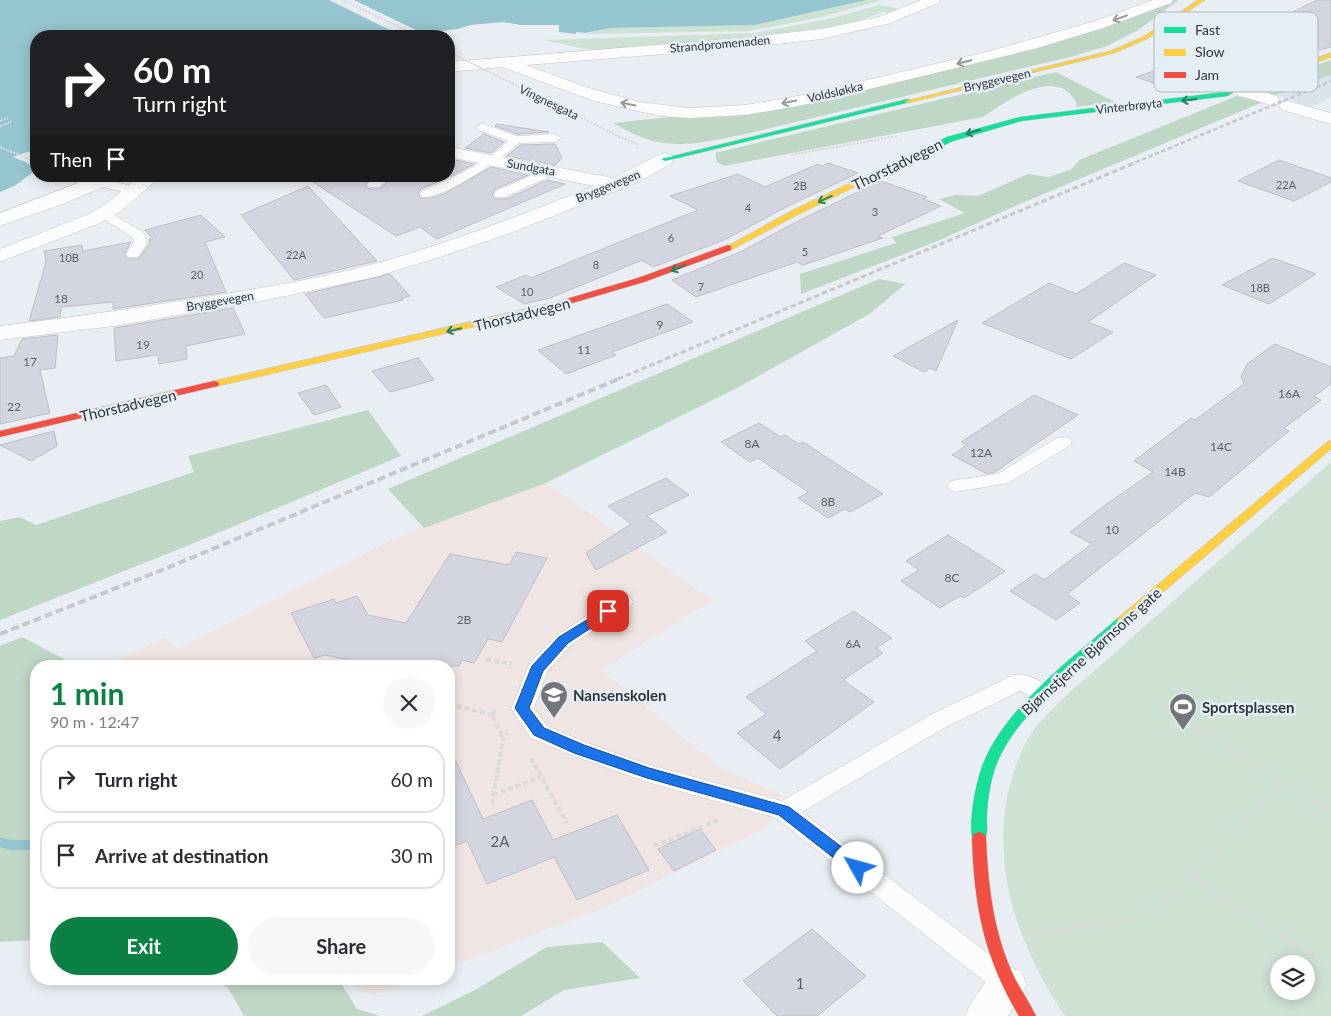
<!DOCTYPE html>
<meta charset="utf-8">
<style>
body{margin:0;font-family:Lato,sans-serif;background:#f7f7f7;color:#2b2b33;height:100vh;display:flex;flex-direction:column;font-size:19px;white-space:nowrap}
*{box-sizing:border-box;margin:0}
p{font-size:16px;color:#7c7c81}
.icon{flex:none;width:28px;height:28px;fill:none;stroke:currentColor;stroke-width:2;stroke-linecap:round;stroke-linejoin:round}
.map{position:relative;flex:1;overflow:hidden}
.details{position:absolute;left:30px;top:660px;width:425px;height:325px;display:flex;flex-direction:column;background:#fff;border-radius:20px;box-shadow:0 2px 12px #0003}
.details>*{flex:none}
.hud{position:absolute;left:30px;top:30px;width:425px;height:152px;border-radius:20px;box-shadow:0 2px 12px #0003;background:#202124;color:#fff;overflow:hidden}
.tools{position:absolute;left:1270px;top:955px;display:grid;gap:10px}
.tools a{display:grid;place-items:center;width:45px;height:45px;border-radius:50%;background:#fff;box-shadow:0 2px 12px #0003;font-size:25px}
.pin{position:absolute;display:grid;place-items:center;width:42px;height:42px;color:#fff;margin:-21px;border-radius:10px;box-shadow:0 2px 8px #0006}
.me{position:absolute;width:55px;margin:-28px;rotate:308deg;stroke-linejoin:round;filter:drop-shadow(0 0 4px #0008)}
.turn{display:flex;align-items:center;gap:18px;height:105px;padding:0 20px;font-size:22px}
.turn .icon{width:65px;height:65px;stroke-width:2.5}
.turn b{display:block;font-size:35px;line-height:42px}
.then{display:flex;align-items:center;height:48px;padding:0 20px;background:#0003;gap:10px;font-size:19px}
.round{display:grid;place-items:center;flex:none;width:52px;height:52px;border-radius:26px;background:#f7f7f7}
.summary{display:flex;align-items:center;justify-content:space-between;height:85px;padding:0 20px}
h1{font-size:30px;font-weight:700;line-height:38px;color:#0b8043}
.button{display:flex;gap:10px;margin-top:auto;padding:10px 20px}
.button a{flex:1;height:58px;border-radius:30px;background:#0b8043;color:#fff;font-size:20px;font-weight:700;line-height:58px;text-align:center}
.button a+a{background:#f7f7f7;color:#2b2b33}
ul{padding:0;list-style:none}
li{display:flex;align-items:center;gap:15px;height:68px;margin:0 10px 8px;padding:0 10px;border:2px solid #e1e1e2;border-radius:20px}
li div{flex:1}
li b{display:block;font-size:19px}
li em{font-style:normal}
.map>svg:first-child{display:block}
</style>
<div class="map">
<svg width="1331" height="1016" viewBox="0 0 1331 1016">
<rect width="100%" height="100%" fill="#e8eef3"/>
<path fill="#d7e3ed" d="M1331,75V97L1311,107L1275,95Z"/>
<path fill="#f0e5e2" d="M546,483L712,600L601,670L720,768L781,794L767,827L603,908L449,967V666H123L120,659L165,638L177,649L392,540Z
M337,979H416L373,995Z"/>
<path fill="#cee2d4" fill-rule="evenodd" d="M866,0H882L822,17L749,31L585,34L611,28L755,25Z
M879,5L901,9L891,14L883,12L858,21L836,26L776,36L595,51L544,40L756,33L833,18Z
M1331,462V1016H1065C1011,936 981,840 1023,748C1033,727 1052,709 1069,693ZM1279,964H1306V991H1279Z"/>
<path fill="#bfd7c5" d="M1172,0H1179L1138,30L1107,46L1070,57L741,135C708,142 673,150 641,137C631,133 622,128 613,123L680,116L728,115L1004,56L1071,38Z
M1331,60V75L1275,95L1252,88Z
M1056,72L1115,102L1075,107L1077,103C1074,99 1071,94 1067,91C1043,74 1002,104 983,117L724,166L717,162L715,153Z
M1237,96L1263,102L1022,203L935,242L801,294L800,274L896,243L892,237L965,213L939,199L955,195L978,196L1028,174L1049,177L1072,169L1079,160Z
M879,279L905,284L871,313L737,388L546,483L424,528L388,489Z
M368,410L401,456L182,548L0,620V521L20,517L36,525L194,472L188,456Z
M22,637L77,666H36V940L0,942V646Z
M602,942L640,978L564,990L521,1016H422L475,990L547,947Z
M217,979H338L357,1009L380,1016H244L228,988Z"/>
<path fill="#95c5cf" d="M0,0H866L755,25L611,28L585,33L576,32V34L559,32V25H521L503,22L470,25L458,29L400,36H36V149L13,157L26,162L36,170L16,185L0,192Z"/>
<path fill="#e8eef3" d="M329,0H354L426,35L402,36Z"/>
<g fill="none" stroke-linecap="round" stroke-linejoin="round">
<path fill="#95c5cf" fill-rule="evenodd" d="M0,837L10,840H36V850H10L0,847Z"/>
</g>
<path fill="#d3d6e1" stroke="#bdbfc3" d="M1317,0H1331V47L1304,54L1289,50L1280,55L1275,53L1180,92L1136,77L1218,49Z
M497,124L549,132L517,134L495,126Z
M484,134L504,142L491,153L465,148Z
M555,144L562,158L555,165L507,156L520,145Z
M450,159L474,164L455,174L421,189L418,193L420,198H431L444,194L491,167L528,175L495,189L492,195L496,199H507L547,180L565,184L437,239L420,227L396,236L304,176H374L365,185L369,189H379L394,176H449Z
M1279,160L1331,178V182L1294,201L1238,181Z
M828,163L858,173L788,206L724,240L661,264L653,267L642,260L550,298L524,304L496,287L526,275L531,278L698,210L670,196L738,174L765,187L818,164L822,166Z
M881,181L927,197L923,199L941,206L878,236L883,238L803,265L797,262L696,297L672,280L740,252L804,218Z
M308,186L377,261L294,280L241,215Z
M201,215L225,237L205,242L226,292L113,309V302L61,307L60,317L29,321L46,262L44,251L82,245L83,251L131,242L124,255L128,259H138L150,243L149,239H153L145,230Z
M1273,258L1316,274L1269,304L1222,285Z
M1124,263L1156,275L1088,322L1113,332L1071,359L982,323L1049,283L1076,294Z
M390,274L410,296L401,299L403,300L324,318L305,294Z
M667,304L693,322L612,352L616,355L566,374L538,350Z
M233,308L245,334L186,346L187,359L159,364L158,355L116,361L114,328Z
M958,320L936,371L930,368L924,372L893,356Z
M58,335L55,368L40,370L50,413L0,424V358L14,356L22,339Z
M1275,344L1331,367V384L1314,396L1321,400L1284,428L1289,431L1209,497L1195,493L1067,594L1080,603L1056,620L1010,591L1035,574L1044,580L1092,544L1070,532L1108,503L1153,472L1134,461L1191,418L1195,420L1244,384L1241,377L1247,364Z
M418,358L434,380L390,392L372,371Z
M326,385L341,407L314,415L298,393Z
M1034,395L1078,415L995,472L987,474L952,455L967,445L961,442Z
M759,423L781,437L785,435L799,444L803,442L883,494L850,512L845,509L828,518L798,498L808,492L758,458L750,462L721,442Z
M54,431L57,446L31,461L0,445Z
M666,478L689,495L647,516L667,532L596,570L586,553L631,524L608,506Z
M948,535L1005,571L964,598L960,596L940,608L901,581L919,570L906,561Z
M516,552L547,558L502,642L488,639L474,663L462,660L459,666H378L325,655L314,658L291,613L334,599L336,603L357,596L368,615L406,623L450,554L509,565Z
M854,611L892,638L876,648L883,653L843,680L874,702L780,769L737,733L766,714L746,697L817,651L805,641Z
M449,747L483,819L532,800L553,840L617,815L649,870L577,900L554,857L487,884L467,841L449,848Z
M700,829L716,850L674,871L658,849Z
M812,929L866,976L817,1016H777L743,981Z"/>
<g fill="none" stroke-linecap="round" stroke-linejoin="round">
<defs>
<path id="lane" d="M482,123L517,136L555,134L561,138L555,142L519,143C506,157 440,201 422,197L420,194L422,191C451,178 485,164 508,141L478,130L476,127Z
M550,167L555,168L556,171L555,174L506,197H496L494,194L496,191Z
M65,176H83L87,180L81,184L66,179Z
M377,176H392L379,187H369L367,184Z
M102,178L138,188L140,191L133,195L97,185L96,182Z
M104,209L143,232L148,242L138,257H128L126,254L134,242L132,237L99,216L97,213Z
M1063,437L1069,438L1072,442L1069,446L1008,483L956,492L950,490L947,486L950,482L956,480L997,474L1057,438Z
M623,595L630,597L633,602L630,607L571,645L547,672L534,708L547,726L587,743L650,765L782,801L930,715L1013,675C1026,672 1045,681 1052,693L1049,699L1041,701L1020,691L946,727L802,812L1009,969L1013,977L1009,985L999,989L989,985L776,818L647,782L571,755L531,738L511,709L529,664L557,635L616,597Z"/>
<path id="street" d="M921,0H940L938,3L888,24L821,39L752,47L526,65L586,87L640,102L689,108L746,105L803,95L990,51L1092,22L1153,0H1173L1171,3L1103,28L1034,49L803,105L746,115L689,118L660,116L594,101L502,67L449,72V62L752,37L821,29L879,17Z
M1236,84L1277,96L1279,100L1277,104L1271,105L1230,93L1228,89L1230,85Z
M1288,101L1331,113V124L1282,110L1279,106L1282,102Z
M449,147L614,178L658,155L665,153L672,155L674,159L672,163L639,182L508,234L437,258L375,277L262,301L114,326L0,340V326C75,317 150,306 225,294C272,286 320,278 366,266C444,245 519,216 594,186L449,157Z
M96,176H122L120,180L63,204L0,226V213Z
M140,176H161L120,212L100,223L0,262V249L86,215L106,204Z
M1007,966L1021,971L1027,984L1008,1016H965L971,1003L993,971Z"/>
<path id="fast" d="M1236,87L1239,89L1238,90L1227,96L1021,121L953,141L903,165L896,163L947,137L1020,117L1225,92Z
M908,99L910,100V102L665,161L661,159Z
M1123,616L1127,617L1129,620L1127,623C1086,661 1018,711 997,763C991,778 988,796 987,812C986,822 989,834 984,842L979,844L974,842C969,833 972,815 973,805C975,791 978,777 983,764C1006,706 1073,658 1119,617Z"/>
<path id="slow" d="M1198,0H1205L1147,39L1114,53L908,103L905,101L1110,51L1143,37Z
M1331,53V57L1238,90L1233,89Z
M897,161L904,163L799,214L731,250L728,251L724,248L793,210Z
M552,303L557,306L555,308L214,387L209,384L214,381Z
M1331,441V449L1127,623H1119L1117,620L1119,617L1327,442Z"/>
<path id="jam" d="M728,245L731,246V250L644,282L552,309L547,306L549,304L638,278Z
M214,381L218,382L219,384L218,386L0,437V431Z
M979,832L984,834L986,838C988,884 993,930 1012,972C1019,988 1029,1001 1036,1016H1019C984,958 974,905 972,838L974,834Z"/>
</defs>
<use href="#lane" stroke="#c1c5c9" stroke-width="1"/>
<use href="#street" stroke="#c1c5c9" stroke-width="1"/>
<use href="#fast" stroke="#c1c5c9" stroke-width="1"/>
<use href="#slow" stroke="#c1c5c9" stroke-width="1"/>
<use href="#jam" stroke="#c1c5c9" stroke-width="1"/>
<path stroke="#d9dadb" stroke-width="2" stroke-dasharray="2.5 1" stroke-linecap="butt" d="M343,0L418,36
M0,121L8,118
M0,126L11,122
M618,136L638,145
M0,147L36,162
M791,155L898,136"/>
<path stroke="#d9dadb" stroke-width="4" stroke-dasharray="5 3" stroke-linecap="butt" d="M486,659L512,664
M449,704L492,715
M1161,705L1331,811
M495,710L492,715L503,738
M531,758L567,823
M493,795L541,777
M492,804L503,738L508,733
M654,846L719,820
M1194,877L1331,969
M1027,934L1125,921L1163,904L1194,877L1282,781"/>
<use href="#lane" fill="#fcfcfd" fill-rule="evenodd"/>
<use href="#street" fill="#fcfcfd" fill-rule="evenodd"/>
<use href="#fast" fill="#16e098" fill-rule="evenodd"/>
<use href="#slow" fill="#ffcf43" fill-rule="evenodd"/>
<use href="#jam" fill="#f24e42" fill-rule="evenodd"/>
<path stroke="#c6c8c9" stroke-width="2.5" stroke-dasharray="4.5 2.5" stroke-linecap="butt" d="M1129,165L1331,81"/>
<path stroke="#c6c8c9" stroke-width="3" stroke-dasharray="5.5 3" stroke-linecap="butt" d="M618,379L1132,164"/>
<path stroke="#c6c8c9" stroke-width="4" stroke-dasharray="8 4" stroke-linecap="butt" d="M0,634L167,568L621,378"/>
<path stroke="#d9dadb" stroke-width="2" stroke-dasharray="2.5 1" stroke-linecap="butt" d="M449,52L618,136"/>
</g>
<defs><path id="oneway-shaft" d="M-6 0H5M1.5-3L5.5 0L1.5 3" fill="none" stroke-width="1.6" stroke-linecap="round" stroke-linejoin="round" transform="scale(1.25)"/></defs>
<g stroke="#97999b">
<use href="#oneway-shaft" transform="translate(1120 18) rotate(160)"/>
<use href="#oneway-shaft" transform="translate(964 62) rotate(167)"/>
<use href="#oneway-shaft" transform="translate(789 102) rotate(169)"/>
<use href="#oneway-shaft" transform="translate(628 104) rotate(-168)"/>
</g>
<g stroke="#258264">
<use href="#oneway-shaft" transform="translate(1189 100) rotate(173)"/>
<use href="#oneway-shaft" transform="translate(973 132) rotate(163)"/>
<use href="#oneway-shaft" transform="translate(825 199) rotate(155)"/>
<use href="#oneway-shaft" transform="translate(678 268) rotate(157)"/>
<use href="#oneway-shaft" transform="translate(454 330) rotate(167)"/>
</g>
<path fill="#1a73e8" stroke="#114b97" d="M608,607L612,608L614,611L612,614L568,643L543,671L529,708L544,728L584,745L649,768L789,807L864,864L866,868L864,873L858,875L853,873L779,815L647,778L574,753L534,735L515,708L532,666L559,637Z"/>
<defs>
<symbol id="school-pin" viewBox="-11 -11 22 30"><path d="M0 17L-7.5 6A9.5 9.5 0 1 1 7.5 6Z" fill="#72767a" stroke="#e4eef7"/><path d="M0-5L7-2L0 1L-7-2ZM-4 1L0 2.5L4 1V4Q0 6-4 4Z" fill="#fff"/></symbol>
<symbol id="stadium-pin" viewBox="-11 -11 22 30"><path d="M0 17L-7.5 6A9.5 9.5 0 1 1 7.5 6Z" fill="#72767a" stroke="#e4eef7"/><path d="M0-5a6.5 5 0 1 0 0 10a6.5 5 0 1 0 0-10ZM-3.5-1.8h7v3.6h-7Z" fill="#fff"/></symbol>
</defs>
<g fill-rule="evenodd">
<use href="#school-pin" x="538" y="679" width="32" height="43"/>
<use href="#stadium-pin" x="1167" y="691" width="32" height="43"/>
</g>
<g text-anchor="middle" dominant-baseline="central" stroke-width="5" stroke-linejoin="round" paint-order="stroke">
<g font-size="11" fill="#5b5f64">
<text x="1286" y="184">22A</text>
<text x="800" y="185">2B</text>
<text x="748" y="207">4</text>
<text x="875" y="211">3</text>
<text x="671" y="237">6</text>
<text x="805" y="251">5</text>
<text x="296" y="254">22A</text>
<text x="69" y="257">10B</text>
<text x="596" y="264">8</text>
<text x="197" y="274">20</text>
<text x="701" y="286">7</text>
<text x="1260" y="287">18B</text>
<text x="527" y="291">10</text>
</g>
<g font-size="12" fill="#323639" stroke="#e4eef7">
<text transform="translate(720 44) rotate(-5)">Strandpromenaden</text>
<text transform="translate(997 80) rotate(-13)">Bryggevegen</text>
<text transform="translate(835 92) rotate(-13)">Voldsløkka</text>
<text transform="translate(549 102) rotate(26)">Vingnesgata</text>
<text transform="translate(1129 106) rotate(-6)">Vinterbrøyta</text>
<text transform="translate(531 167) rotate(10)">Sundgata</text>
<text transform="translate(608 186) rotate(-22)">Bryggevegen</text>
<text transform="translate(220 301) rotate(-10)">Bryggevegen</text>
</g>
<g font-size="12" fill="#5b5f64">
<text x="61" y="298">18</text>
<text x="660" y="324">9</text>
<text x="143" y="344">19</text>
<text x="584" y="349">11</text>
<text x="30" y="361">17</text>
<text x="1289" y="393">16A</text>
<text x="14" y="406">22</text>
<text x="752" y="443">8A</text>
<text x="1221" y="446">14C</text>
<text x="981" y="452">12A</text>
<text x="1175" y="471">14B</text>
<text x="828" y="501">8B</text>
<text x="1112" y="529">10</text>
<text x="952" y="577">8C</text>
<text x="464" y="619">2B</text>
<text x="853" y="643">6A</text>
</g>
<g font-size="15" fill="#323639" stroke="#e4eef7">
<text transform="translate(897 164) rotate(-26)">Thorstadvegen</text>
<text transform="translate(522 314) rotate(-14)">Thorstadvegen</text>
<text transform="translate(128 405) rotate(-13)">Thorstadvegen</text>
<text transform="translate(1091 651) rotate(-42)">Bjørnstjerne Bjørnsons gate</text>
</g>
<g font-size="15" font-weight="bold" fill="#323639" stroke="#e4eef7" text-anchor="start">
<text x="573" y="695">Nansenskolen</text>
<text x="1202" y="707">Sportsplassen</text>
</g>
<g font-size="15" fill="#5b5f64">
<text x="777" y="735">4</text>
<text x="500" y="841">2A</text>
<text x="800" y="983">1</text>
</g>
</g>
<rect x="1154" y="12" width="164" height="80" rx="8" fill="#e4eef7" stroke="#afb7be" stroke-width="1"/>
<rect x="1164" y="27" width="22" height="6" fill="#16e098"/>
<rect x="1164" y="49" width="22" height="7" fill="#ffcf43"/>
<rect x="1164" y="72" width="22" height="6" fill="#f24e42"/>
<g font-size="14" fill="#323639">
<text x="1195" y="35">Fast</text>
<text x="1195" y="57">Slow</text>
<text x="1195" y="80">Jam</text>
</g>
</svg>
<div class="tools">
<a><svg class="icon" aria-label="layers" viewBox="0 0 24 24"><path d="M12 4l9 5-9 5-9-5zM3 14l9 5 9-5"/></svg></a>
</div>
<div class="pin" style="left:608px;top:611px;background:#d93025"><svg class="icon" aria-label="arrive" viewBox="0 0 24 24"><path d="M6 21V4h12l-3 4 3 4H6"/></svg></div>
<svg class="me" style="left:858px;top:868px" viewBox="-20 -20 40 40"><circle r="19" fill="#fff"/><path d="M0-13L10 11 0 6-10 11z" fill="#1a73e8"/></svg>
<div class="hud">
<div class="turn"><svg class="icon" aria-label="right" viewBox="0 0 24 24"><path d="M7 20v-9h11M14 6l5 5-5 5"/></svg><div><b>60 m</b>Turn right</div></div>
<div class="then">Then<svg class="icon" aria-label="arrive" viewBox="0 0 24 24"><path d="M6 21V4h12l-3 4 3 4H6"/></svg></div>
</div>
<section class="details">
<div class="summary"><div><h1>1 min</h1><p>90 m · 12:47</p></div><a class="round"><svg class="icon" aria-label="close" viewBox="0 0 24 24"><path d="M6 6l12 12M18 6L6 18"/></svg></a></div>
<ul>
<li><svg class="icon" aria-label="right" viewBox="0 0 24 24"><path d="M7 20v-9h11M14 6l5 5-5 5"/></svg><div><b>Turn right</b></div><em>60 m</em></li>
<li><svg class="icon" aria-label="arrive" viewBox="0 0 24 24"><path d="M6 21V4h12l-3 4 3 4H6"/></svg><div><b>Arrive at destination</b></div><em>30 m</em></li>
</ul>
<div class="button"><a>Exit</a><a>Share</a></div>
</section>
</div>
